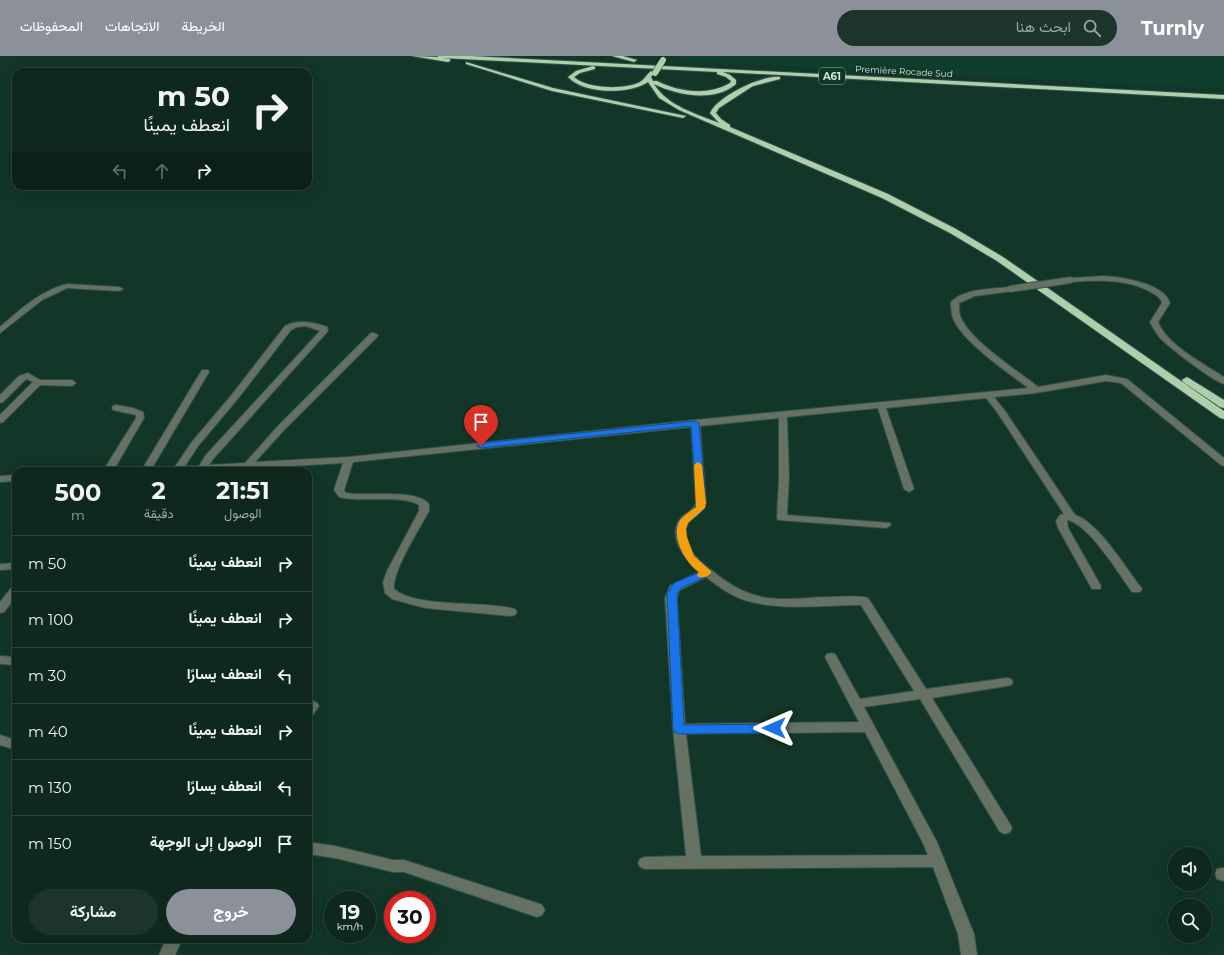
<!DOCTYPE html>
<html lang="ar">
<meta charset="utf-8">
<style>
body{margin:0;font-family:Montserrat,Vazirmatn,sans-serif;background:#1c342b;color:#f1f3f6;direction:rtl;height:100vh;display:flex;flex-direction:column;font-size:15px;white-space:nowrap}
*{box-sizing:border-box;margin:0}
p{font-size:13px;color:#9ba6a4}
.icon{flex:none;width:22px;height:22px;fill:none;stroke:currentColor;stroke-width:2;stroke-linecap:round;stroke-linejoin:round}
.map{position:relative;flex:1;overflow:hidden;direction:ltr}
.sheet{position:absolute;left:12px;top:411px;width:300px;height:476px;display:flex;flex-direction:column;background:#0e281e;border-radius:12px;box-shadow:0 4px 16px #0002,0 0 0 1px #2e443c;direction:rtl}
.sheet>*{flex:none}
.hud{position:absolute;left:12px;top:12px;width:300px;height:122px;border-radius:12px;box-shadow:0 4px 16px #0002,0 0 0 1px #2e443c;direction:rtl;background:#0e281e;color:#f1f3f6;overflow:hidden}
.controls{position:absolute;left:1168px;top:791px;display:grid;gap:8px}
.controls a{display:grid;place-items:center;width:44px;height:44px;border-radius:50%;background:#0e281e;box-shadow:0 4px 16px #0002,0 0 0 1px #2e443c;font-size:20px}
.speed{position:absolute;left:324px;top:835px;display:flex;gap:8px;font-size:20px;font-weight:700;text-align:center}
.speed>*{display:grid;place-content:center;width:52px;height:52px;border-radius:50%;background:#0e281e;box-shadow:0 4px 16px #0002,0 0 0 1px #2e443c;line-height:1}
.speed small{font-size:10px;font-weight:400}
.speed .limit{border:6px solid #d22;background:#fff;color:#111}
.pin{position:absolute;display:grid;place-items:center;width:34px;height:34px;color:#fff;margin:-41px -17px;border-radius:50% 50% 50% 0;rotate:-45deg;box-shadow:0 0 4px #0007}
.pin .icon{rotate:45deg}
.me{position:absolute;width:44px;margin:-22px;rotate:270deg;stroke-linejoin:round;filter:drop-shadow(0 0 3px #0008)}
.turn{display:flex;align-items:center;gap:14px;height:84px;padding:0 16px;font-size:18px}
.turn .icon{width:52px;height:52px;stroke-width:2.5}
.turn b{display:block;font-size:28px;line-height:34px}
.lanes{display:flex;align-items:center;height:38px;padding:0 16px;background:#0003;justify-content:center;gap:20px;direction:ltr}
.lanes .off{opacity:.35}
.eta{display:flex;justify-content:space-evenly;align-items:center;height:68px;text-align:center}
.eta b{font-size:24px;font-weight:700;line-height:28px}
.cta{display:flex;gap:8px;margin-top:auto;padding:8px 16px}
.cta a{flex:1;height:46px;border-radius:24px;background:#8c9099;color:#fff;font-size:16px;font-weight:700;line-height:46px;text-align:center}
.cta a+a{background:#1c342b;color:#f1f3f6}
ul{padding:0;list-style:none}
li{display:flex;align-items:center;gap:12px;height:56px;padding:0 16px;border-top:1px solid #2e443c}
li div{flex:1}
li b{display:block;font-size:15px}
li em{font-style:normal}
header{display:flex;align-items:center;gap:24px;box-sizing:border-box;height:56px;padding:0 20px;background:#8c9099;color:#fff}
header strong{font-size:19px}
nav{display:flex;gap:22px;margin-inline-start:auto;font-size:14px}
.search{width:280px;height:36px;background:#1c342b;display:flex;align-items:center;gap:10px;box-sizing:border-box;padding:0 14px;border-radius:22px;color:#9ba6a4;font-size:15px}
.map>svg:first-child{display:block}
</style>
<header>
<strong>Turnly</strong>
<div class="search"><svg class="icon" aria-label="search" viewBox="0 0 24 24"><circle cx="10" cy="10" r="6"/><path d="M15 15l6 6"/></svg>ابحث هنا</div>
<nav><a>الخريطة</a><a>الاتجاهات</a><a>المحفوظات</a></nav>
</header>
<div class="map">
<svg width="1224" height="899" viewBox="0 0 1224 899">
<rect width="100%" height="100%" fill="#123628"/>
<path fill="#0f3e2c" d="M680,0H1224V33L679,5Z"/>
<g fill="none" stroke-linecap="round" stroke-linejoin="round">
<defs>
<path id="minor" d="M1104,220C1121,221 1164,227 1170,247L1158,266C1167,289 1204,308 1224,321V328C1211,324 1170,292 1160,282C1156,277 1153,272 1150,266L1162,247C1161,242 1156,239 1151,236C1126,223 1099,224 1071,226L1067,224L1071,222Z
M67,228L119,231L123,233L119,235L67,232L42,244L0,277V271C21,253 40,235 67,228Z
M1010,231H1013V235L975,240L959,247C959,252 959,257 961,262C972,286 1017,314 1038,331L1106,319L1127,323L1224,402V410L1221,409L1121,327L1106,325L1036,337L994,341L1005,355L1075,459C1099,467 1124,510 1140,530L1142,533L1140,536H1132C1119,518 1088,467 1067,464L1068,472L1101,530L1100,533H1092L1058,472L1056,465L1060,459L1064,458L997,356L986,342L886,352L914,433L909,436L904,433L878,352L787,361L789,421L787,459L890,467L891,469L886,472L778,464L777,462L779,421V362L700,370L706,447C702,458 687,463 686,473C684,490 697,504 710,513C721,522 733,531 746,536C773,548 803,541 831,541C843,541 857,539 868,542L926,633L1007,622L1011,623L1013,626L1011,629L1007,630L932,642L1010,768L1012,772L1010,776L1005,778L1000,776L920,643L864,651L937,786L974,878L977,899H961L958,878L933,811L645,813L640,811L638,807L640,803L645,801L686,800L673,673L665,542L670,530L699,516C685,504 666,479 681,462C686,457 693,455 696,447L691,371L353,406L344,434L346,437C365,441 416,432 429,448V455C420,472 392,515 394,533C418,553 484,544 515,553L517,556L515,559L511,560L425,552L392,543L385,537L383,526L387,515L419,455V449C401,438 361,447 339,441L334,434L343,407L205,415H141L202,314H208L209,316L152,412L175,411L191,387L230,341L285,270C298,263 314,266 327,271L328,275L213,403L209,409L245,407L278,370L371,277H374L378,279L377,281L284,374L255,406L349,401L695,364L1028,332C1008,316 962,286 953,262C951,257 951,251 951,246C965,232 992,233 1010,231ZM306,270L320,275L206,399L199,410H185L198,390L236,345L291,274L297,271ZM706,521C716,529 727,537 739,542C774,556 823,549 861,549L914,635L860,643L835,598L831,597L827,598L825,601L859,666L685,668L677,542L679,535L682,533ZM865,676L923,787L928,799L701,800L686,678Z
M28,317L40,324H72L76,327L72,330L40,329L3,366L0,367V359L33,326L27,323L25,324L3,346L0,347V339L19,320Z
M116,349L133,352L143,356L144,362L113,415H103L136,362V359L113,354L112,352L113,350Z
M16,419V425L0,426V420Z
M16,507V513L0,514V508Z
M16,530V541L4,556L0,557V546L12,531Z
M0,600L16,601V609L0,608Z
M313,645L317,647L319,650L312,660L308,662V647Z
M0,679L16,684V694L0,689Z
M308,786L335,790L393,804H404L537,847L542,849L545,854L542,859L537,861L404,816H393L335,802L308,798Z
M1222,812H1224V825L1217,823L1215,818L1217,813Z
M166,883H182L175,899H159Z"/>
<path id="highway" d="M412,0L439,1L437,0H471L1224,39V43L723,16L730,19L736,24V28C715,47 676,39 654,28C667,50 697,58 719,67L710,57C718,40 761,19 780,21V23L753,30L719,52L716,57L721,63L730,69V71L888,138L956,173L1003,201L1224,355V363L1220,362L997,205L950,177L882,142L679,54L659,42L648,26C630,39 583,38 568,21L576,15L593,10L595,11V13L580,17L574,21C587,33 625,34 640,26C645,23 647,18 651,15L654,17L651,21L653,25H657C679,36 708,40 730,27L731,25L726,21L717,18V16L442,2L450,3V5L448,6Z
M612,0H623L637,4L634,6Z
M466,6L553,32L686,60L683,62L552,35L466,8Z
M1187,321L1224,344V352L1220,351L1183,326L1182,324Z"/>
</defs>
<use href="#minor" stroke="#315245" stroke-width="2"/>
<use href="#highway" stroke="#315245" stroke-width="2"/>
<use href="#minor" fill="#657163" fill-rule="evenodd"/>
<use href="#highway" fill="#afceab" fill-rule="evenodd"/>
<defs>
<path id="minor-bridge" d="M1010,233L1071,224"/>
<path id="highway-bridge" d="M655,17L663,4"/>
</defs>
<use href="#minor-bridge" stroke="#315245" stroke-width="8" stroke-linecap="butt"/>
<use href="#highway-bridge" stroke="#315245" stroke-width="7" stroke-linecap="butt"/>
<use href="#minor-bridge" stroke="#657163" stroke-width="6"/>
<use href="#highway-bridge" stroke="#afceab" stroke-width="6"/>
</g>
<path fill="#1a73e8" stroke="#114b97" d="M695,365L699,367L706,447C704,456 697,460 690,465C681,473 689,491 694,500C698,507 707,510 712,516L710,519L681,532L677,538L684,669L774,668L778,669L779,672L778,675L774,677L679,678L674,676L673,673L667,538L674,527L700,516C687,507 669,480 680,465C685,458 695,456 697,447L691,370L481,392L477,390L481,387Z"/>
<path fill="#f59e0b" d="M698,406L702,409L706,447L705,452L688,467L686,473L687,481L694,500L712,516C709,521 703,522 698,521L697,519L699,516C686,507 671,482 679,466C682,460 691,455 696,451L694,409Z"/>
<g text-anchor="middle" dominant-baseline="central" stroke-width="4" stroke-linejoin="round" paint-order="stroke">
<g font-size="9" fill="#d3e6dc" stroke="#123628">
<text transform="translate(904 15) rotate(3)">Première Rocade Sud</text>
</g>
<rect fill="#123628" stroke="#99b1a6" stroke-width="1" x="819" y="12" width="26" height="16" rx="3"/>
<g font-size="10" font-weight="bold" fill="#d3e6dc">
<text x="832" y="20">A61</text>
</g>
</g>
</svg>
<div class="controls">
<a><svg class="icon" aria-label="sound" viewBox="0 0 24 24"><path d="M4 9h4l5-4v14l-5-4H4zM17 9q2 3 0 6"/></svg></a>
<a><svg class="icon" aria-label="search" viewBox="0 0 24 24"><circle cx="10" cy="10" r="6"/><path d="M15 15l6 6"/></svg></a>
</div>
<div class="speed"><div>19<small>km/h</small></div><div class="limit">30</div></div>
<div class="pin" style="left:481px;top:390px;background:#d93025"><svg class="icon" aria-label="arrive" viewBox="0 0 24 24"><path d="M6 21V4h12l-3 4 3 4H6"/></svg></div>
<svg class="me" style="left:774px;top:672px" viewBox="-20 -20 40 40"><path d="M0-17L14 15 0 8-14 15z" fill="#1a73e8" stroke="#fff" stroke-width="4"/></svg>
<div class="hud">
<div class="turn"><svg class="icon" aria-label="right" viewBox="0 0 24 24"><path d="M7 20v-9h11M14 6l5 5-5 5"/></svg><div><b>50 m</b>انعطف يمينًا</div></div>
<div class="lanes"><svg class="icon off" aria-label="left" viewBox="0 0 24 24"><path d="M17 20v-9H6M10 6l-5 5 5 5"/></svg><svg class="icon off" aria-label="ahead" viewBox="0 0 24 24"><path d="M12 20V5M6 11l6-6 6 6"/></svg><svg class="icon" aria-label="right" viewBox="0 0 24 24"><path d="M7 20v-9h11M14 6l5 5-5 5"/></svg></div>
</div>
<section class="sheet">
<div class="eta">
<div><b>21:51</b><p>الوصول</p></div>
<div><b>2</b><p>دقيقة</p></div>
<div><b>500</b><p>m</p></div>
</div>
<ul>
<li><svg class="icon" aria-label="right" viewBox="0 0 24 24"><path d="M7 20v-9h11M14 6l5 5-5 5"/></svg><div><b>انعطف يمينًا</b></div><em>50 m</em></li>
<li><svg class="icon" aria-label="right" viewBox="0 0 24 24"><path d="M7 20v-9h11M14 6l5 5-5 5"/></svg><div><b>انعطف يمينًا</b></div><em>100 m</em></li>
<li><svg class="icon" aria-label="left" viewBox="0 0 24 24"><path d="M17 20v-9H6M10 6l-5 5 5 5"/></svg><div><b>انعطف يسارًا</b></div><em>30 m</em></li>
<li><svg class="icon" aria-label="right" viewBox="0 0 24 24"><path d="M7 20v-9h11M14 6l5 5-5 5"/></svg><div><b>انعطف يمينًا</b></div><em>40 m</em></li>
<li><svg class="icon" aria-label="left" viewBox="0 0 24 24"><path d="M17 20v-9H6M10 6l-5 5 5 5"/></svg><div><b>انعطف يسارًا</b></div><em>130 m</em></li>
<li><svg class="icon" aria-label="arrive" viewBox="0 0 24 24"><path d="M6 21V4h12l-3 4 3 4H6"/></svg><div><b>الوصول إلى الوجهة</b></div><em>150 m</em></li>
</ul>
<div class="cta"><a>خروج</a><a>مشاركة</a></div>
</section>
</div>
